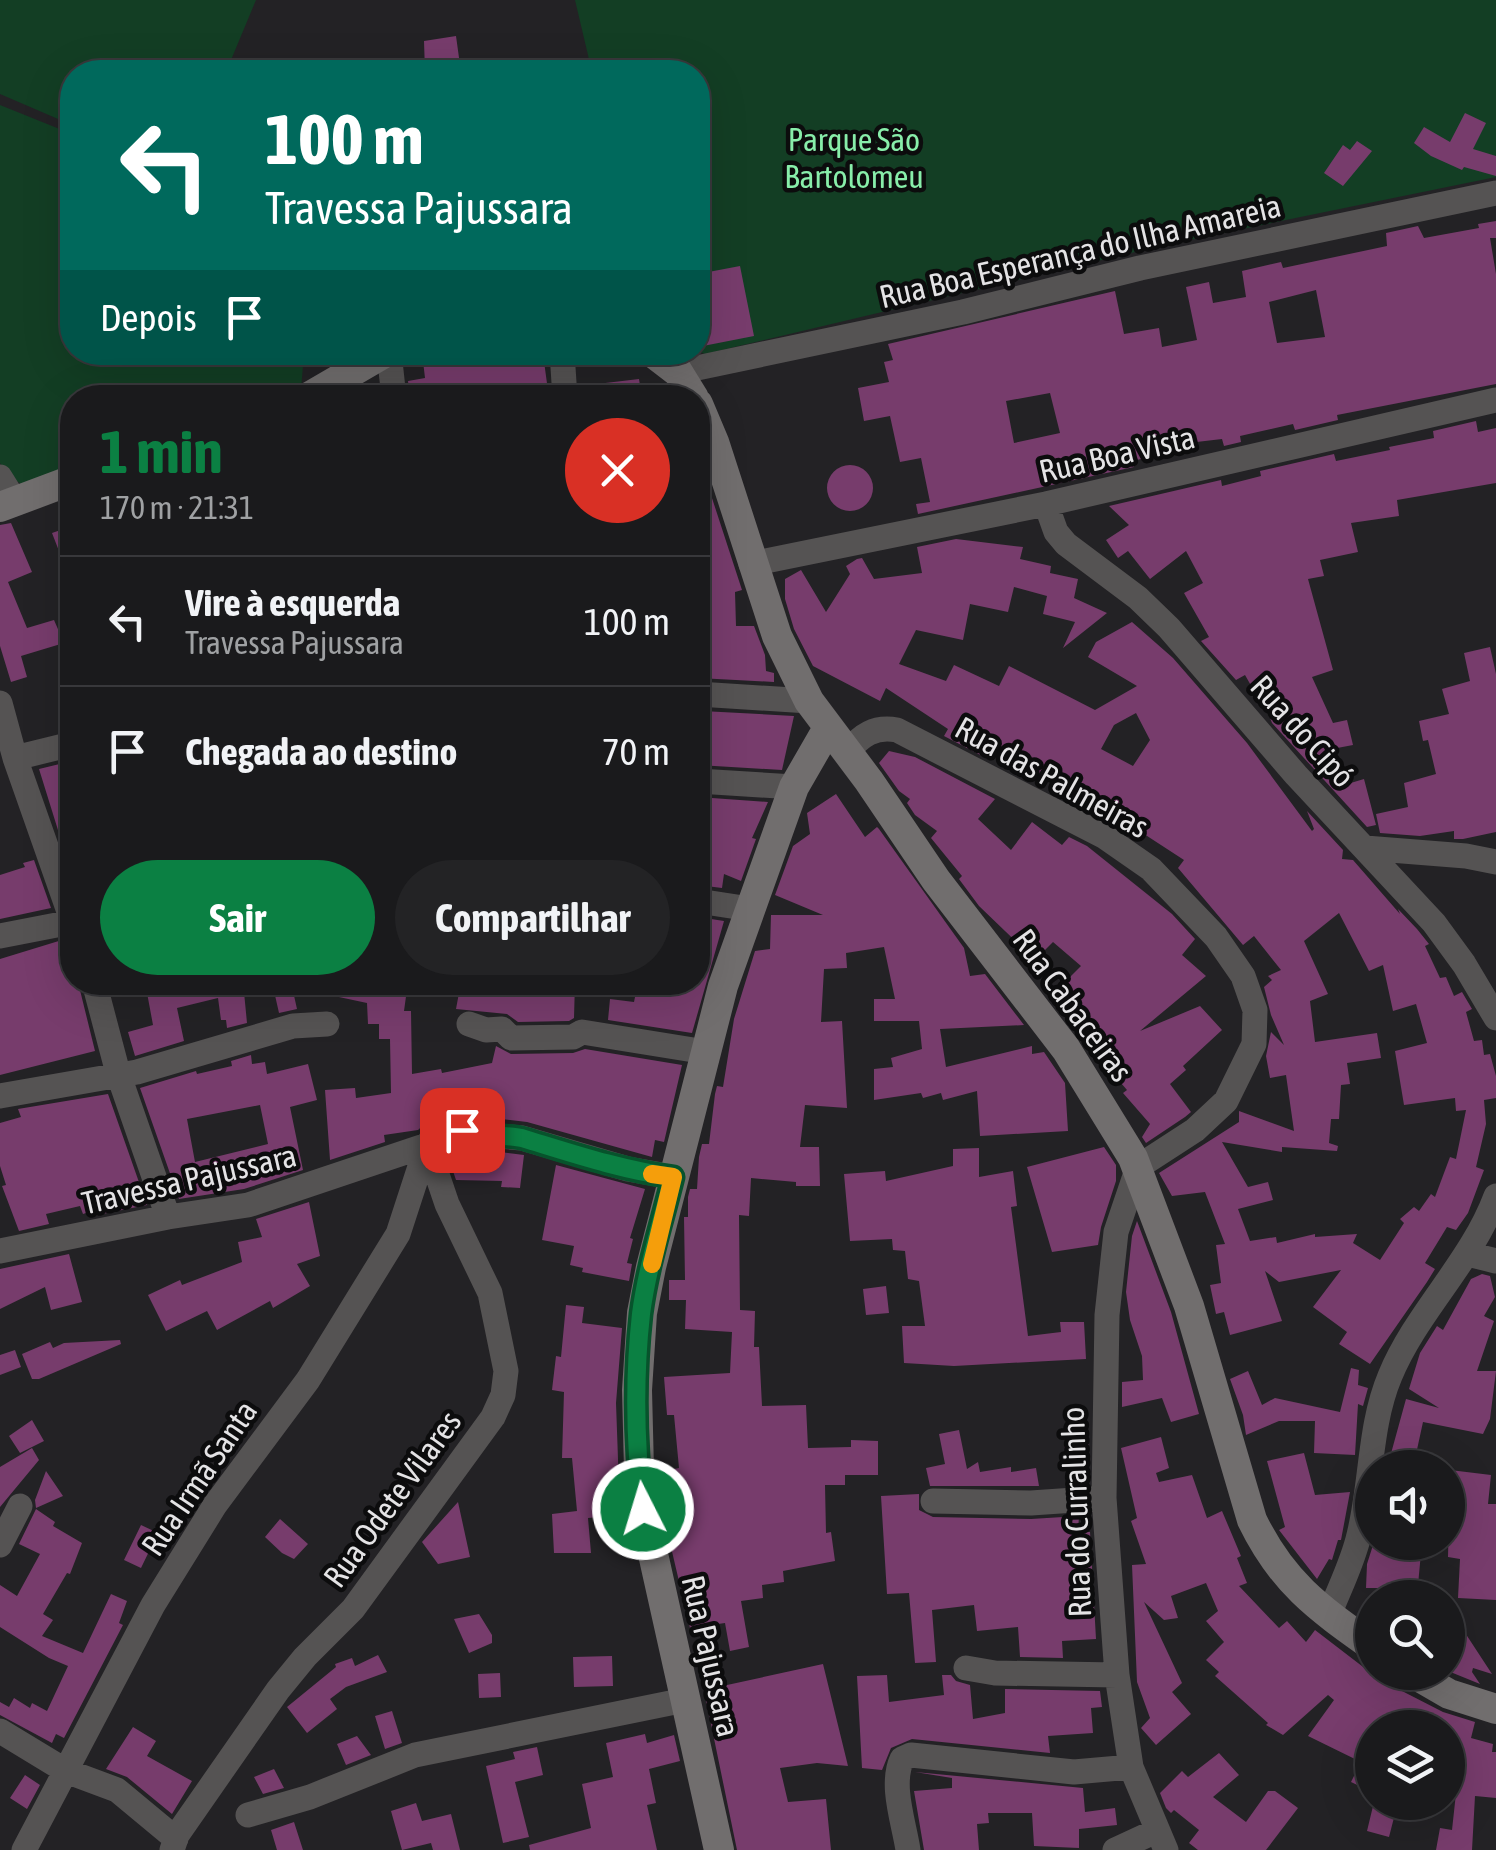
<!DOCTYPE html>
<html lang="pt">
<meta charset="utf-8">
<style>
body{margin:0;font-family:"Asap Condensed",sans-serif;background:#232325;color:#f1f3f6;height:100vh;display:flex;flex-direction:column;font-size:38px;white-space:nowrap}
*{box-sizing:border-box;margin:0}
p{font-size:32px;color:#9fa1a3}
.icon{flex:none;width:55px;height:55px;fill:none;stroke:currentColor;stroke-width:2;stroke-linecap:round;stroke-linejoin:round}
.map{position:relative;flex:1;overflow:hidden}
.details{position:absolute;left:60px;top:385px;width:650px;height:610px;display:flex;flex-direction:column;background:#1a1a1c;border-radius:40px;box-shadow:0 10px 40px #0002,0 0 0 2px #38383b}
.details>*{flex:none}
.guide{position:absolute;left:60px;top:60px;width:650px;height:305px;border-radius:40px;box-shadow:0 10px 40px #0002,0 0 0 2px #38383b;background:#00695c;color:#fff;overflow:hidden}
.buttons{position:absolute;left:1355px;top:1450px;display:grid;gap:20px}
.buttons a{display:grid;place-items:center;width:110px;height:110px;border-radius:50%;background:#1a1a1c;box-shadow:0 10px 40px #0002,0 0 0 2px #38383b;font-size:50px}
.pin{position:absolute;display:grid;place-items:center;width:85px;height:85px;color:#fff;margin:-42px;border-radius:20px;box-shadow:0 5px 15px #0006}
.me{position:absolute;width:110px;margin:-55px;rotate:355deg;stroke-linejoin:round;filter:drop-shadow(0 0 8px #0008)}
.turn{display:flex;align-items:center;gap:35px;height:210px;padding:0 40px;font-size:45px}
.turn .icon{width:130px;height:130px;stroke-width:2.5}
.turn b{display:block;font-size:70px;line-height:85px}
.then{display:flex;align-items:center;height:95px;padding:0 40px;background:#0003;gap:20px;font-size:38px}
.round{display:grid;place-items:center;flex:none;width:105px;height:105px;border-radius:52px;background:#232325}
.head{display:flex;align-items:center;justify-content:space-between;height:170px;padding:0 40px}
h1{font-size:60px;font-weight:700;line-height:75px;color:#0b8043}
.action{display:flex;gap:20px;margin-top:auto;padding:20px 40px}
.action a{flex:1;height:115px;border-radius:60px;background:#0b8043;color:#fff;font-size:40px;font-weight:700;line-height:115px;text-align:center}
.action a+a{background:#232325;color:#f1f3f6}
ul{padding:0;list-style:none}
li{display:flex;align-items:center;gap:30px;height:130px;padding:0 40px;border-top:2px solid #38383b}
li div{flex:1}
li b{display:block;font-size:38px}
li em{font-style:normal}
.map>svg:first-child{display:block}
</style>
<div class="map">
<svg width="1496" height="1850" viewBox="0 0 1496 1850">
<rect width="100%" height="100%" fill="#232225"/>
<path fill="#133e24" d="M0,0H256L226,72H72V125L0,94Z
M575,0H1496V177L1169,244L705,354L698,351V72H592Z
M0,105L72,134V352L304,353L301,390L280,398H72V471L23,485L7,475L0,463Z"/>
<path fill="#773c6c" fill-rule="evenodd" d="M456,36L461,72H425L424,41Z
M1465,113L1486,123L1473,149L1496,156V176L1464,167L1462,170L1431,156L1414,143L1424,127L1450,142Z
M1357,141L1372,151L1343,186L1324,173L1343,145L1350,150Z
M1496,221V238H1490L1496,274V384L1337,415L1338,420L1295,430L1293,424L1240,436L1241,442L1224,446L1222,439L1188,443L1189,447L1133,461L1134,467L918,514L916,504L930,502L921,458L900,462L890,416L864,421L858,388L889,382L884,362L893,360L888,344L1115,291L1124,334L1159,328L1162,347L1197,340L1186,287L1209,282L1213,303L1246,297L1242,271L1281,262L1283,268L1387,246L1386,233L1418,226L1424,238L1479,228L1478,224ZM1316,290L1325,337L1277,343L1269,302ZM1050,393L1060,433L1014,443L1006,401Z
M740,266L754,336L703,346L698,319V274Z
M543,354L549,398H527V392L494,393V398H410L408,381L425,378L423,361Z
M639,379L642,398H581L580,386Z
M1476,421L1478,432L1496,428V483L1397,500L1399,516L1351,523L1358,552L1320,560L1324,576L1308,579L1333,670L1312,677L1333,723L1347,720L1353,745L1332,749L1344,785L1364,779L1376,825L1367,827L1272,723L1261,694L1257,696L1245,675L1236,680L1201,641L1209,637L1184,593L1203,583L1186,551L1150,579L1128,551L1118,558L1106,540L1129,525L1109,506L1221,480L1222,486L1261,476L1260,471L1334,454L1336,461L1390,450L1389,447L1434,438L1433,431Z
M827 488a23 23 0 1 1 46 0a23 23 0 1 1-46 0Z
M698,468L711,495L742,590L735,592L736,626H754L765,655L766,671L774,673V682L698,678Z
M11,523L32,572L8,582L27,628L54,620L64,643L21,656L27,677L11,682L0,646V525Z
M72,526V581L71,582L52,533Z
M956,539L1023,547L1020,559L1051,566L1050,573L1078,579L1074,598L1107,613L1063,648L1075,622L1043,614L1047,596L1014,587L1008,612L970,604L963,640L916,630L899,664L946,681L954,665L999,686L1009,666L1095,710L1137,686L1088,657L1096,642L1132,622L1173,658L1247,743L1312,831L1314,829L1307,811L1343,850L1342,859L1353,860L1400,914L1398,909L1417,929L1429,944L1425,946L1440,978L1446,977L1454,996L1462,992L1472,1009L1466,1012L1474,1041L1482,1040L1484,1055L1490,1054L1496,1076V1098L1484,1100L1486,1124L1476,1167L1484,1170L1468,1213L1456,1230L1447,1227L1425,1263L1435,1269L1427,1282L1370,1364L1339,1344L1347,1332L1313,1307L1341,1270L1279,1282L1265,1271L1282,1321L1230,1335L1224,1312L1216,1314L1210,1285L1221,1283L1216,1245L1225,1244L1205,1192L1172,1196L1159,1173L1239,1122V1111L1294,1131L1286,1075L1270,1078L1266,1056L1271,1032L1284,1045L1271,1015L1264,987L1272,980L1268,976L1281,970L1254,936L1243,945L1178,868L1184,860L1101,806L1102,804L994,752L990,760L944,736L948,729L886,688L880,701L813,666L794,629L785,599V579L801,570L826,612L850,574L846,566L857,559L862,558L874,579L922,573L917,547ZM1136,713L1150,740L1133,766L1101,749L1114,725ZM1339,913L1369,971L1383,965L1393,1011L1416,1004L1427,1043L1395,1051L1404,1105L1455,1098L1456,1111L1466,1110L1456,1159L1450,1157L1435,1197L1431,1194L1419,1211L1414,1207L1400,1219L1404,1223L1380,1260L1353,1243L1357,1234L1315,1237V1234L1277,1243L1276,1237L1250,1241L1238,1209L1273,1200L1268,1182L1248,1187L1222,1142L1282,1152V1147L1337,1151L1338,1146L1329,1143L1331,1119H1339L1341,1085L1350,1084L1347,1063L1381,1058L1377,1033L1315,1042L1310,1001L1328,994L1304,941Z
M1490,647L1496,674V832L1463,839H1454V831L1420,836L1380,833L1376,814L1408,807L1404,783L1436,774L1428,740L1423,741L1419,721L1449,714L1442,689L1470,681L1464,653Z
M702,711L794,716L782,770L698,765V731Z
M889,751L915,757L995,799L978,819L1011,850L1032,822L1062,845L1069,837L1087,846L1172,914L1195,939L1182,955L1206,976L1140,1031L1200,1006L1222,1030L1183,1066L1186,1070L1170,1084L1191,1112L1185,1117L1146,1143L1142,1137L1150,1124L1123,1093L1127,1090L1108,1068L1113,1067L1091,1044L1104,1042L1056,991L1081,966L1053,942L1035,960L979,906L959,879L962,876L931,838L937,831L915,815L907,803L910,799L899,791L879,763Z
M72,761V840L62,843L39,769Z
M836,794L865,837L877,827L879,829L964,948L970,976L985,974L1024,1025L940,1029L946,1067L1032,1046V1054L1044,1052L1065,1083L1068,1131L980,1136L977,1091L943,1100L941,1093L923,1098L921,1093L874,1100V1069L893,1067L891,1058L922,1049L919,1021H874V999H895L884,947L846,953L847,968L824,969L821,1022L842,1021L847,1108L805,1105L800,1147H819L820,1186H796V1182L751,1178L749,1216L739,1215L740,1310L755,1311L754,1347H759L762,1406L806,1405L808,1448L851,1447V1440L878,1441V1475H845V1485H825L826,1533L831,1532L835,1561L783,1571L784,1582L762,1585L763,1598L741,1601L749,1647L730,1651L725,1623L690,1628L666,1526L658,1472L679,1468L674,1415H667L664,1377L730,1373L732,1332L685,1329L686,1300H669V1280H685L684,1217H688V1197L690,1189H697L699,1157L702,1144H709L715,1094L717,1086L723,1087L734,1019L755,951L770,949L771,915H823L775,895L793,846L810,834L807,813Z
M698,797L768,802L752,838L756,839L741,881L724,874L722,888L698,885V860L704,820H698Z
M34,860L51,908L0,919V875L25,867L23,863Z
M698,917L724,921L692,1033L608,1020L610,999L634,1002L638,982H698Z
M62,940L72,982H78L95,1051L0,1075V959Z
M145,982H254L255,989L244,992L247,1023L227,1028L226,1020H221L218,998L177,1008L184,1041L135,1056L128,1032L153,1025Z
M272,982H291L297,1009L279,1013Z
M307,982H408L404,1011H411L412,1074L441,1069L442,1073L492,1063L496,1046L511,1054L573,1053L585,1049L682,1065L664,1142L655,1140L652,1157L527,1122L451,1113L431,1118L418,1130L384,1135L385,1142L330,1160L325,1090L355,1088L356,1098L391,1093L390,1039H379V1024H368L367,1003L306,990Z
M461,982L554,986V982H575L574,1018L569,1021L518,1022L507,1014L456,1009Z
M251,1055L252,1064L265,1062L267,1074L308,1064L317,1100L290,1107L303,1170L244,1189L179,1199L140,1088L196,1071L197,1074L232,1066L231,1061ZM260,1105L268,1144L195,1162L187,1119Z
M108,1094L147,1205L102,1214L101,1208L83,1214L80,1206L46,1214L49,1224L19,1231L2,1186L6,1185L0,1166V1123L21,1117L18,1109Z
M453,1146L524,1155L520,1188L501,1187L502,1181L456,1180L447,1153V1147Z
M1104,1147L1116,1165V1181L1101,1227L1098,1245L1052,1252L1027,1167Z
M979,1148V1177L1013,1171L1017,1206L1011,1207L1028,1336L1061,1332L1060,1322H1084L1086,1359L954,1366L904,1363L902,1326H925L919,1281L908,1279L905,1251L893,1250L892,1239L850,1241L844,1174L885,1171L886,1181L953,1166V1149Z
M556,1165L645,1189L630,1238L633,1239L627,1263L632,1264L629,1281L582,1272L583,1268L570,1265L574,1246L542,1240Z
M309,1202L320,1256L297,1264L310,1286L273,1308L270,1301L217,1330L207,1311L166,1331L148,1295L180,1280L182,1285L242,1262L238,1242L262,1237L256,1219Z
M1137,1221L1171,1312L1199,1414L1171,1422L1162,1398L1122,1407V1382L1143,1380L1142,1356L1130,1320L1126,1292L1132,1236Z
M69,1254L82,1302L51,1310L45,1287L0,1309V1269Z
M1482,1274L1490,1276L1495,1297L1484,1316L1494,1321L1477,1371H1496L1490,1419L1483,1434L1423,1422L1413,1468H1387L1406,1399L1439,1408L1409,1389L1420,1353L1437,1326L1443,1330L1471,1279Z
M886,1286L889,1313L866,1315L863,1289Z
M566,1305L584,1307L582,1323L622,1328L616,1403L620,1515L588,1518L591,1553H554L552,1514L577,1511L572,1458H562L564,1392L552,1390L556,1356L561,1357Z
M120,1340L121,1344L39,1379H32L22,1354L50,1342L53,1348L64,1343Z
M15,1350L21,1367L0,1375V1355Z
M1351,1368L1359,1370L1358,1385L1368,1388L1363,1406L1358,1404L1355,1455L1314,1453L1315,1421H1279L1246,1435L1243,1415L1230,1379L1248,1371L1262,1405L1275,1398L1340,1412Z
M32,1420L44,1441L20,1453L9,1436Z
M959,1430L967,1469L978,1462L980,1472L1011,1467V1472L1036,1468L1039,1486H930L926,1468L945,1464L939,1434Z
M1161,1437L1169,1468L1156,1473L1159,1482L1192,1475L1207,1518L1222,1511L1241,1556L1237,1558L1247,1583L1239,1586L1279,1628L1287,1621L1306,1642L1315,1630L1371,1673L1372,1670L1378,1672L1398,1684L1402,1691L1443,1712L1475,1722L1471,1738L1493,1744L1492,1752H1496V1798L1475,1796L1472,1850H1436L1440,1828L1452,1830L1457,1784L1448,1780V1760L1456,1736L1448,1732V1728H1372V1792L1351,1782L1361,1762L1308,1736L1334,1700L1328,1695L1283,1735L1266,1725L1268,1723L1215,1676L1219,1672L1206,1660L1224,1642L1206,1621L1218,1611L1206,1583L1171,1596L1178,1618L1164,1620L1144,1602L1182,1683L1172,1692L1191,1714L1156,1745L1141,1728L1150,1718L1137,1682L1132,1565L1146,1564L1131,1521L1137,1518L1121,1448Z
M1089,1440L1088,1460L1067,1463L1064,1444Z
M32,1448L39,1460L0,1507V1467Z
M1304,1453L1315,1495L1350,1492L1341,1540H1338L1332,1560L1329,1559L1317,1579L1279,1530L1285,1527L1267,1461Z
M1450,1470L1491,1475L1488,1504H1496V1600L1458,1598L1460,1559L1448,1557Z
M46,1471L63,1496L36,1508L35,1500Z
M919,1494V1510L933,1517L1031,1519L1079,1516L1078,1532H1090L1096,1639L1062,1641L1063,1658L1020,1657L1018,1627L977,1631L974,1605L932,1610L936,1662L915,1663L909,1593L887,1594L881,1496Z
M458,1502L470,1557L438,1564L422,1542Z
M36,1509L55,1522L53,1526L82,1543L70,1574L67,1573L43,1614L53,1620L42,1636L83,1653L111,1594L127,1601L119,1623L123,1625L64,1738L56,1734L52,1743L0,1715V1702L9,1707L14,1698L30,1708L32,1703L47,1711L68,1666L49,1658L0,1627V1585L17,1596L40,1554L19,1544Z
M280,1519L308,1544L294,1559L282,1553L265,1537Z
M141,1525L158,1533L141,1568L124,1560Z
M1374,1542H1422L1418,1585L1399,1583V1588H1366L1367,1564Z
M479,1614L492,1635V1643L469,1653L454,1619Z
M1456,1619L1492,1674L1473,1668L1472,1672L1480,1684L1448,1671V1636L1455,1647Z
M378,1655L387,1672L346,1687L330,1699L337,1709L307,1733L287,1707L336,1667L335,1664L352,1658L355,1666Z
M612,1656L613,1686L574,1687L573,1657Z
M823,1664L848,1766L817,1763L780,1768L788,1802L826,1799L831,1850H737L704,1690Z
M500,1673L501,1697L479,1698L478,1674Z
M887,1675L889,1702L944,1695L942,1675H951L956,1681L970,1685L973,1719L1005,1713V1689L1100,1691L1102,1707L1091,1708L1093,1733L1048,1736L1050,1753L912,1739L891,1748L882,1770L862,1768L857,1676Z
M392,1711L402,1743L385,1749L375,1716Z
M133,1727L156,1741L147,1756L192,1781L172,1814L127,1777L106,1769Z
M645,1734L647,1743L674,1735L680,1761L649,1769L656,1803L647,1805L657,1850H530L529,1845L591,1828L582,1784L613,1777L606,1743Z
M357,1736L371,1755L346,1765L337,1744Z
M537,1747L543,1775L515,1782L529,1837L503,1843L486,1766L515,1759L513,1752Z
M1219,1753L1239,1775L1213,1797L1246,1822L1268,1791H1275L1298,1808L1266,1850H1198L1189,1843L1199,1830L1174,1810L1171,1813L1166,1808L1160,1793L1182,1771L1188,1777Z
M274,1769L284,1788L263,1794L254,1777Z
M915,1772L1083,1788L1085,1812L1115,1808L1117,1825L1079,1829V1848L1034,1846L1032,1813H988L989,1823L977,1824L979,1850H924L914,1791L952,1788V1778Z
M25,1775L40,1785L27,1809L10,1798Z
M1374,1802H1398L1389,1837L1367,1831Z
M416,1803L422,1821L451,1814L460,1850H433L431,1843L402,1850L391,1811Z
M294,1822L303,1850H277L271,1830Z"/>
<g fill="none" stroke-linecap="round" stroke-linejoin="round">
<path stroke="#555353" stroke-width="25" d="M389,352L394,398
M562,352L565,398
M678,372L963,312L1140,268L1496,193
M0,477L15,501
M1046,504L1056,532L1066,544L1138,598L1169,628L1296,775L1434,923L1464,964L1496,1018
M751,564L1046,504L1496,400
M698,694L809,701
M0,703L15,758L72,920
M847,752C862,735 874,726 897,730L1105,837L1151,869L1216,937L1243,976L1255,1010L1254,1044L1226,1101L1195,1130L1138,1167L1116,1232L1107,1315L1104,1498L1117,1675L1131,1767L1166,1850
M15,758L72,744
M698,781L794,787
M1365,848L1466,856L1496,862
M698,901L750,909
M0,936L72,922
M94,982L118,1073L168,1217
M469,1024L486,1030L502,1029L511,1038L573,1037L582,1032L706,1052
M0,1096L137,1072L293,1026L327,1024
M0,1251L168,1217L248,1205L427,1145
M1468,1254L1496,1261
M933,1501L1031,1503L1104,1498
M0,1545L20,1506
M1329,1615C1339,1589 1353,1562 1359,1535C1372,1483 1369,1426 1390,1376C1417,1311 1471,1263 1496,1196
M966,1668L995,1673L1117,1675
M0,1731L66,1771L117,1790L176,1839
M248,1815L310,1797L415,1755L685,1700
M24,1850L153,1605L215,1505L308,1380L398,1234L427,1145L436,1133L454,1129L471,1134L522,1138L628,1169L673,1177
M172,1850L177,1835L278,1690L305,1657L353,1609L493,1417L503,1395L506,1371L490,1293L447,1204L427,1145
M908,1850C904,1823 890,1785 902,1759L911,1755L1074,1772L1131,1767
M1115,1850L1156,1831"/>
<path stroke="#716e6e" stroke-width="30" d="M652,352L678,372L694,398
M307,398L386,352
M698,404L714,442L777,636L809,701L869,781L936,880L1066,1049L1133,1158L1189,1306L1252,1520C1282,1582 1317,1607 1372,1646
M0,507L72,480
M1411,1672L1449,1694L1496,1709
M719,1850L643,1509L639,1470L637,1390L642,1313L651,1267L723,986L794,787L828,728"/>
</g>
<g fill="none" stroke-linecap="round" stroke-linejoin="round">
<defs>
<path id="route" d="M462,1130C482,1139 505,1133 525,1139C574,1154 622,1170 673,1177C662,1222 647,1268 641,1314C634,1378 635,1445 643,1509"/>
</defs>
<use href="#route" stroke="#07532c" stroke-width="25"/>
<use href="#route" stroke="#0b8043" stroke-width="18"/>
<path stroke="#f59e0b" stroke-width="18" d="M652,1264L673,1177L652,1174"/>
</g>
<g text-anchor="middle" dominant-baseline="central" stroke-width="9" stroke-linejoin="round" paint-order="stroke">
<g font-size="32" fill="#8ea" stroke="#0c0c0d">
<text x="854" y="139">Parque São<tspan x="854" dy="37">Bartolomeu</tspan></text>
</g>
<g font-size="32" fill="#e4e3e5" stroke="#0c0c0d">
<text transform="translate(1080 251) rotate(-13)">Rua Boa Esperança do Ilha Amareia</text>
<text transform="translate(1117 454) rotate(-13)">Rua Boa Vista</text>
<text transform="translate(1303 731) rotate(48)">Rua do Cipó</text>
<text transform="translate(1052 777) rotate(29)">Rua das Palmeiras</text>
<text transform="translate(1073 1005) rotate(54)">Rua Cabaceiras</text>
<text transform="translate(189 1179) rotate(-13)">Travessa Pajussara</text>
<text transform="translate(199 1478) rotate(-56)">Rua Irmã Santa</text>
<text transform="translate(392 1499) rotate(-54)">Rua Odete Vilares</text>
<text transform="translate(1076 1512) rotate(-92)">Rua do Curralinho</text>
<text transform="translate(711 1656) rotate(77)">Rua Pajussara</text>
</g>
</g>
</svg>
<div class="buttons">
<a><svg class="icon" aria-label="sound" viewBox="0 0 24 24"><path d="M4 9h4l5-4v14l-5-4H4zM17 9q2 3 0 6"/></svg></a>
<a><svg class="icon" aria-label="search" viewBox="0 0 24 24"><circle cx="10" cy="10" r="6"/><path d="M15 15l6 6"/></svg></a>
<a><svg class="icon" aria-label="layers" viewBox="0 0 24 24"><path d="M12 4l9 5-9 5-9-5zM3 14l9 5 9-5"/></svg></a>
</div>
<div class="pin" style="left:462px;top:1130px;background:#d93025"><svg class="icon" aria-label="arrive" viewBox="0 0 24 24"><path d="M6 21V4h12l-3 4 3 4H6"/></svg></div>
<svg class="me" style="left:643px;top:1509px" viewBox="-20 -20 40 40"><circle r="17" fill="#0b8043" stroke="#fff" stroke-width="3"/><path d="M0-11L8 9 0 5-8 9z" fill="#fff"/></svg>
<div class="guide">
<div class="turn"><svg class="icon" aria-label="left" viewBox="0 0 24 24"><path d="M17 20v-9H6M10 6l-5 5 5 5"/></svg><div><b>100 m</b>Travessa Pajussara</div></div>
<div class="then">Depois<svg class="icon" aria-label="arrive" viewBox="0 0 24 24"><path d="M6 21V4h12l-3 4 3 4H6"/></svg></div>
</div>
<section class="details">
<div class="head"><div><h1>1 min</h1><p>170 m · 21:31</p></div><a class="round" style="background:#d93025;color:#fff"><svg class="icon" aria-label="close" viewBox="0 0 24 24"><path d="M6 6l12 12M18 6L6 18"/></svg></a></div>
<ul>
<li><svg class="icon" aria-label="left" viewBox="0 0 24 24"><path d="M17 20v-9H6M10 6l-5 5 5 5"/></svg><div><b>Vire à esquerda</b><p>Travessa Pajussara</p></div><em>100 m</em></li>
<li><svg class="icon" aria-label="arrive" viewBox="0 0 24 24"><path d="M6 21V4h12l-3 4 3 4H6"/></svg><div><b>Chegada ao destino</b></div><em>70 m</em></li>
</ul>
<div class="action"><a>Sair</a><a>Compartilhar</a></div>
</section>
</div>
